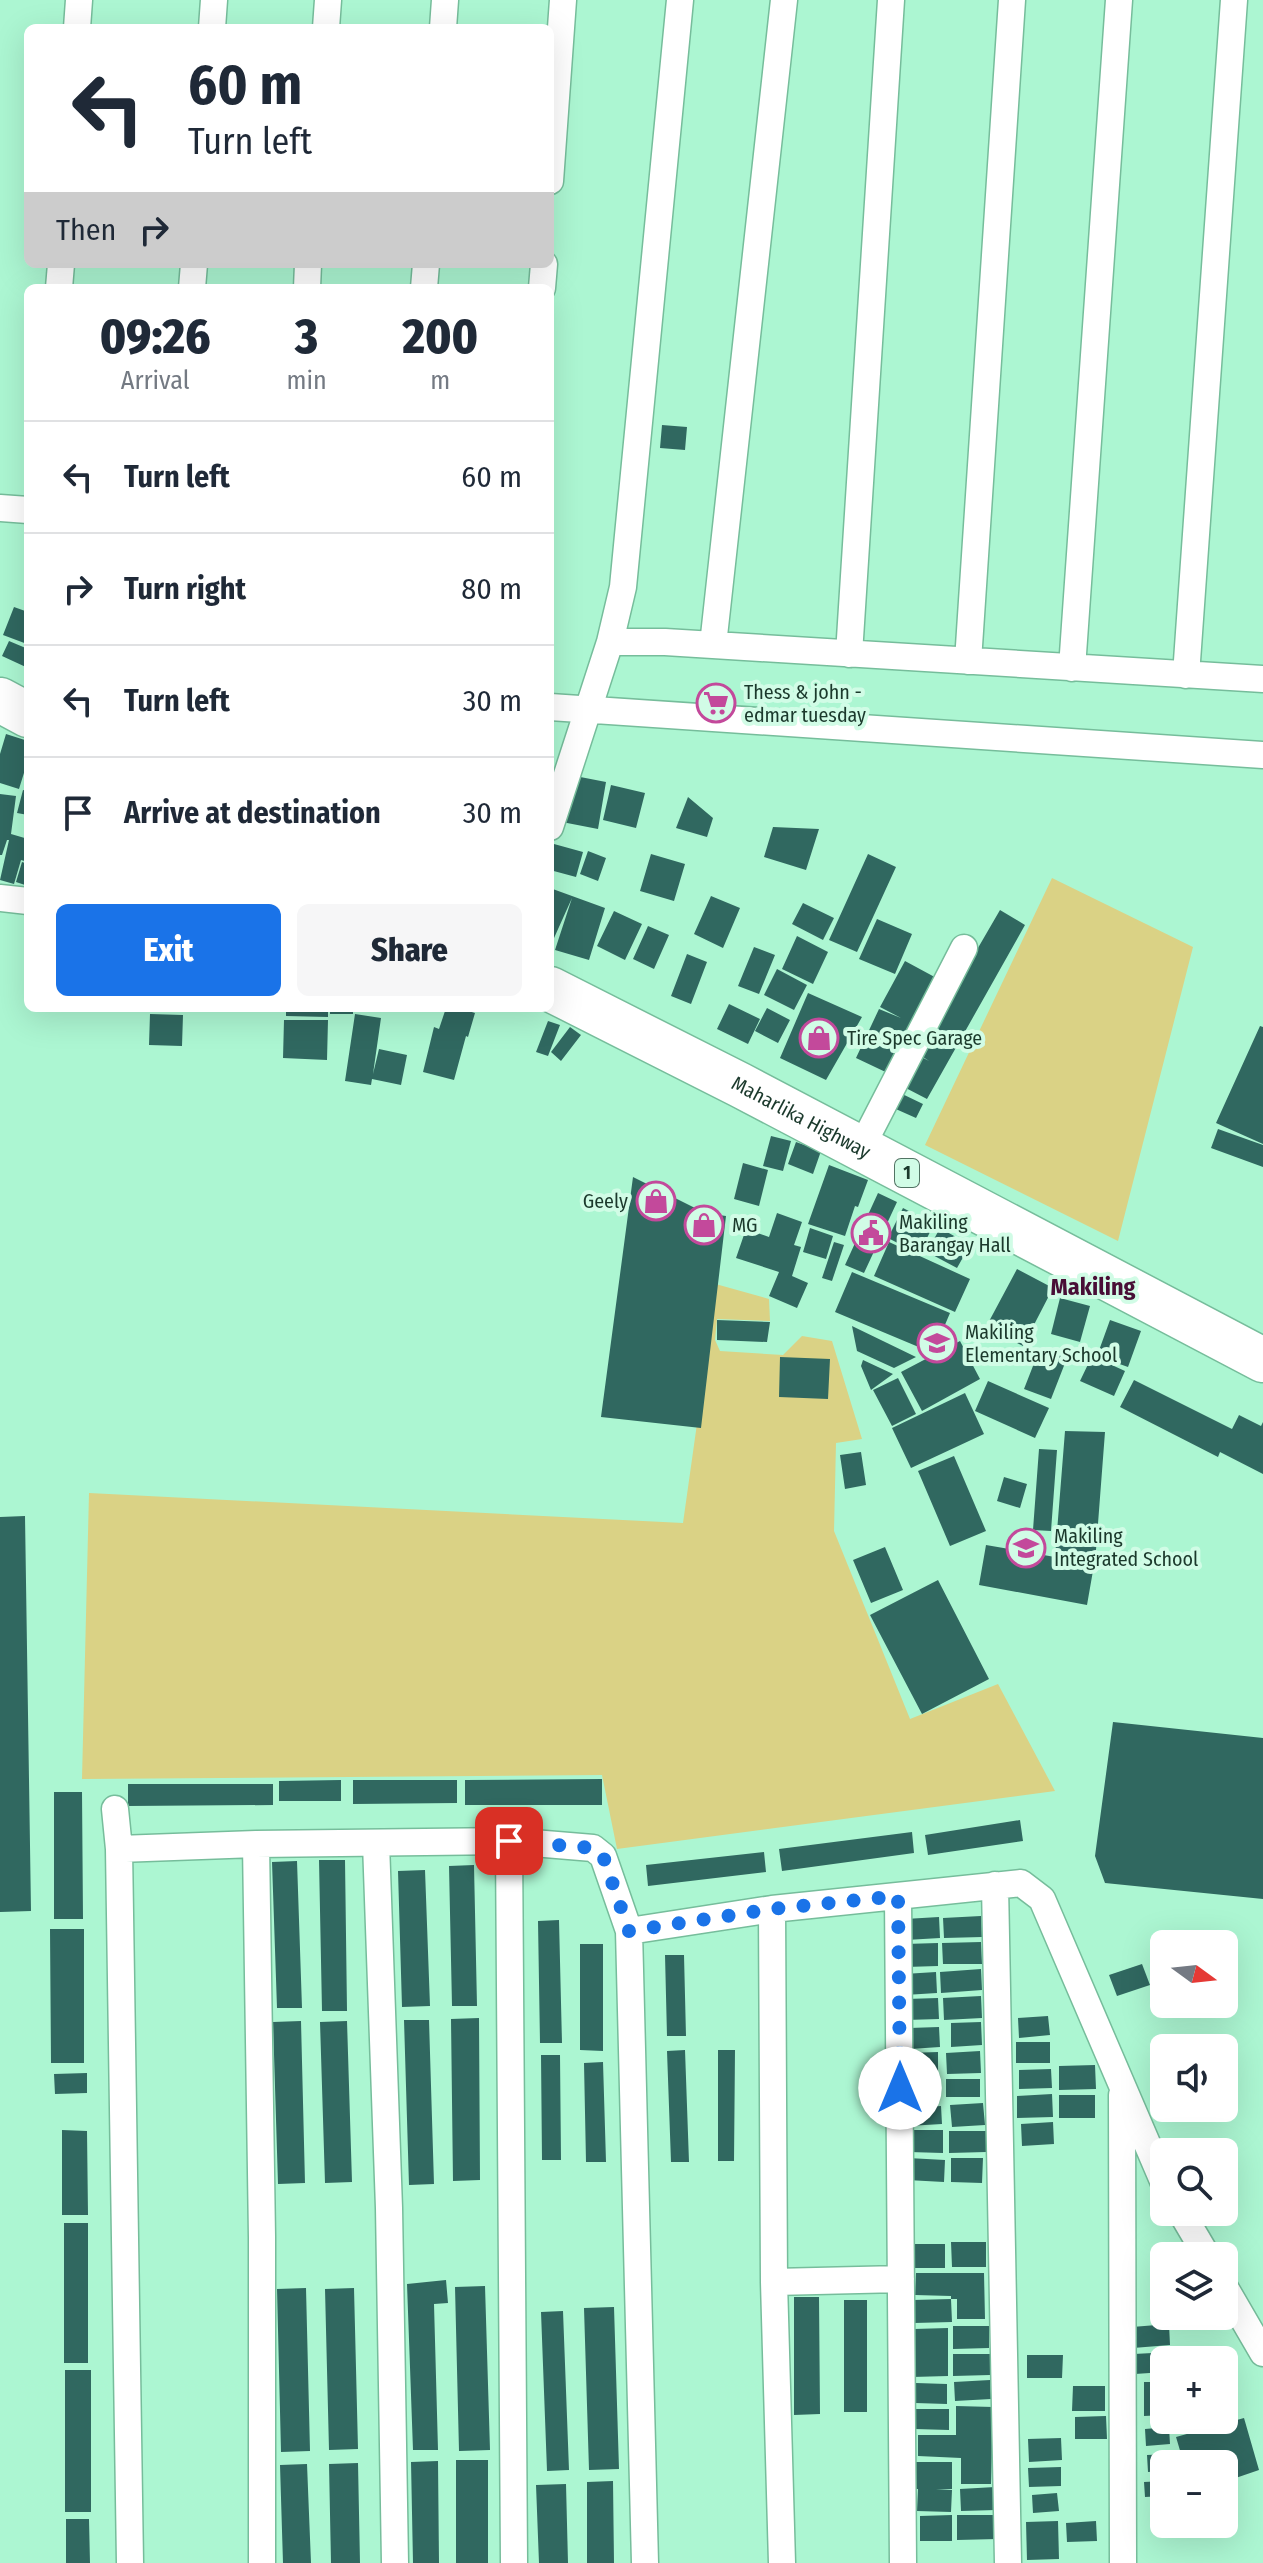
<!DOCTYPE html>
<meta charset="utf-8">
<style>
body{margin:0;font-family:"Fira Sans Condensed",sans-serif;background:#f6f6f7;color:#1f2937;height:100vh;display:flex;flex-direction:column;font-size:30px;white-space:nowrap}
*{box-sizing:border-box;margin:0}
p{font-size:26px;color:#747a83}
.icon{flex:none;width:44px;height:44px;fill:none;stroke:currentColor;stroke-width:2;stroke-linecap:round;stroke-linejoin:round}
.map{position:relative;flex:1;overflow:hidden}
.side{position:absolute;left:24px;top:284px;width:530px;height:728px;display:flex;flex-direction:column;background:#fff;border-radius:12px;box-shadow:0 8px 32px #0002}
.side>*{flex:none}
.hud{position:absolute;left:24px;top:24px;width:530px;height:244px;border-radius:12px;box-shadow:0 8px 32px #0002;background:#fff;color:#1f2937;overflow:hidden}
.needle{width:52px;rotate:105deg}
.controls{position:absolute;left:1150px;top:1930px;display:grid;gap:16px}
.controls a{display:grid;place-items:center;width:88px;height:88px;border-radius:12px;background:#fff;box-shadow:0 8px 32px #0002;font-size:40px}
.pin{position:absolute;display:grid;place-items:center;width:68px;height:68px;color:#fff;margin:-34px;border-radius:16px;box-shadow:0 4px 12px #0006}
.me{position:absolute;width:88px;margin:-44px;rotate:0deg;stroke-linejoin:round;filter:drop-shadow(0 0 6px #0008)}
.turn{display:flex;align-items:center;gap:28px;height:168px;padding:0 32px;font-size:36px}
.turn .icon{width:104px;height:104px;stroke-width:2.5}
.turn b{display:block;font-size:56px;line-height:68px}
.then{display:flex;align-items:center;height:76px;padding:0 32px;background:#0003;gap:16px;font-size:30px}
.eta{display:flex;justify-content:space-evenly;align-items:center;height:136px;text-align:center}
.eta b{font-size:48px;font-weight:800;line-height:56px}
.cta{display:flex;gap:16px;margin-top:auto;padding:16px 32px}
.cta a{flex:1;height:92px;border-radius:12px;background:#1a73e8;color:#fff;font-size:32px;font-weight:800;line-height:92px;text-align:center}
.cta a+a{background:#f6f6f7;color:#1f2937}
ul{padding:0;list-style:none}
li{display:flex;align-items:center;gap:24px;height:112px;padding:0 32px;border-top:2px solid #e0e1e3}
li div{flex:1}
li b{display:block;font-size:30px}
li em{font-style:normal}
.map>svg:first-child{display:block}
</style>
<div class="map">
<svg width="1263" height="2563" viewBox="0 0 1263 2563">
<rect width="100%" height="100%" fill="#acf6d2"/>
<path fill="#dad285" d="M1052,878L1193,947L1118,1241L925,1145Z
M712,1283L769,1299L770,1321L717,1319L715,1340L720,1351L783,1355L802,1336L832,1341L862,1439L836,1443L834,1531L910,1719L998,1684L1055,1791L617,1849L602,1775L82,1779L89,1493L683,1523L704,1374Z"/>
<path fill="#306860" d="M662,425L687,427L685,450L660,448Z
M14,607L28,612L27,644L3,635Z
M9,641L28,649V668L2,656Z
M6,734L28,741V760L19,789L0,783V754Z
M570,775L606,782L598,829L562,822Z
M611,785L645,793L636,828L603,820Z
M23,790L28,791V815L17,813Z
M0,794L16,796L11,834L28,839V862L21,860L14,884L0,880L9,840H7L2,855H0Z
M688,797L713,818L707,837L676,828Z
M773,827L819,829L806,870L764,857Z
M554,844L583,852L576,877L550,870V856Z
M588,851L606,858L598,881L580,874Z
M651,854L685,864L674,901L640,891Z
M868,854L896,867L857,952L829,940Z
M22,862L28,864V886L16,882Z
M550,888L605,908L589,960L555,950L572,898L550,947Z
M711,896L740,908L723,948L694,934Z
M803,903L834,918L823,940L792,924Z
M1000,910L1025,925L927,1099L900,1085L916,1054L929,1061L917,1053Z
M614,911L642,924L625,960L597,946Z
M877,919L912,934L895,974L859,959Z
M648,926L669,935L654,969L633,959Z
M797,936L828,952L813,984L782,969Z
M754,947L775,955L759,994L738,986Z
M687,954L707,962L691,1004L671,996Z
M905,961L942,981L894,1076L856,1058L879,1009L901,1018L880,1007Z
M777,969L807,985L794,1010L764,995Z
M808,993L862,1017L826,1080L780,1058Z
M729,1004L760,1019L748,1044L717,1029Z
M286,1008H328V1017L286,1016Z
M330,1008H353V1014H330Z
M446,1008H459L475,1013L468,1037L466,1036L454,1080L423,1072L434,1027L439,1029Z
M767,1008L790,1020L778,1043L755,1031Z
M150,1014L183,1015L182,1046L149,1045Z
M355,1014L381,1018L373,1074L379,1049L407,1055L401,1085L372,1079L371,1085L345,1081Z
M284,1020H328L327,1060L283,1058Z
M548,1021L560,1025L548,1056L536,1052Z
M1260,1026L1263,1027V1144L1216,1123Z
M570,1027L581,1035L561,1061L551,1052Z
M896,1091L923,1104L916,1118L889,1106Z
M1218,1129L1263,1145V1167L1211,1148Z
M771,1136L791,1141L783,1171L763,1166Z
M796,1142L821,1151L813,1174L788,1164Z
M743,1163L768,1170L759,1206L734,1199Z
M829,1165L868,1180L858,1207L855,1206L845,1236L808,1224Z
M633,1177L705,1213L726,1216L701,1428L601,1417Z
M878,1193L897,1202L864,1273L845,1265Z
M903,1208L934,1224L919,1254L888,1238Z
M777,1213L802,1222L794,1245L801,1247L792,1276L808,1283L797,1308L769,1296L779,1272L736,1258L746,1229L769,1237Z
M810,1228L833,1236L826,1259L803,1252Z
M940,1228L970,1245L957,1268L927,1252Z
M834,1242L844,1245L832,1281L822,1278Z
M889,1242L970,1279L955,1312L874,1276Z
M1017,1269L1053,1288L1023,1346L986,1327Z
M852,1272L950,1313L933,1353L835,1312Z
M1060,1298L1090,1306L1080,1342L1051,1334Z
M717,1320L770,1322L767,1342L717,1340Z
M1110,1320L1141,1331L1128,1367L1097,1356Z
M852,1326L916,1357L894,1368L857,1351Z
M960,1341L980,1379L922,1411L901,1372Z
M1040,1348L1067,1358L1051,1399L1024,1389Z
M1092,1356L1125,1371L1114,1396L1080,1381Z
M780,1357L830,1359L828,1399L779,1397Z
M863,1360L893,1374L871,1390L861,1366Z
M898,1378L916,1414L892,1426L873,1390Z
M1134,1380L1232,1429L1239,1415L1261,1426L1263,1422V1474L1220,1452L1218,1457L1120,1407Z
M988,1381L1049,1408L1035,1438L975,1411Z
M965,1393L984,1434L911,1468L892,1428Z
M1065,1431L1105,1432L1095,1563L1077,1561L1094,1565L1087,1605L979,1585L986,1545L1055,1557Z
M1039,1449L1057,1450L1051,1531L1033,1530Z
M861,1452L866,1485L845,1489L840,1455Z
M954,1456L986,1531L950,1546L918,1471Z
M1004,1477L1027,1484L1020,1508L997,1501Z
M25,1516L31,1911L0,1912V1517Z
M885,1547L903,1590L871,1603L853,1560Z
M938,1580L989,1679L922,1714L870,1615Z
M1113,1722L1263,1738V1899L1105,1883L1095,1856Z
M602,1779V1805H465V1780Z
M341,1780V1801H279V1781Z
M353,1780H457V1803L353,1804Z
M128,1784H273V1805L128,1806Z
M54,1792H82L83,1919H54Z
M1020,1820L1023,1841L928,1855L925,1835Z
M912,1832L914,1853L782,1871L779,1849Z
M764,1852L766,1872L648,1886L646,1865Z
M319,1860H345L347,2011H322Z
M297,1861L302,2008H277L272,1862Z
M474,1865L477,2006H452L449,1866Z
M425,1870L430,2006L402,2007L398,1871Z
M981,1916L982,1937L944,1938L943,1918Z
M939,1917L940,1938L906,1940L905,1919Z
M559,1920L562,2043H540L538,1921Z
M50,1929H84V2063H51Z
M981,1942L982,1964H943L942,1943Z
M938,1943V1966L906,1967L905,1944Z
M580,1944H603V2051L580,2050Z
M665,1955H684L686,2036H667Z
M1142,1964L1150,1985L1117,1996L1109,1975Z
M981,1969L982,1990L941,1993L940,1972Z
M936,1972L937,1993L905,1995L904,1974Z
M981,1996L982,2018L944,2020L943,1998Z
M938,1998L939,2019L906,2020V1999Z
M1048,2016L1050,2035L1019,2038L1018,2018Z
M479,2018L480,2180L453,2181L451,2019Z
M404,2020H429L434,2184L409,2185Z
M301,2021L305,2183L278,2184L273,2022Z
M347,2021L352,2182L325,2183L320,2022Z
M981,2022L982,2045L951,2047V2023Z
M939,2027L940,2047L910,2049L909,2028Z
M1016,2042H1050V2063H1016Z
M685,2050L689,2162H671L667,2051Z
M718,2050H735L734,2161H718Z
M980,2051L981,2073L947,2074L946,2053Z
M938,2052V2073L909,2074L908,2053Z
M541,2055H560L561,2160H542Z
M603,2062L606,2162H586L584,2063Z
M1095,2065L1096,2089L1059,2090V2066Z
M1051,2069L1052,2088L1019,2089V2070Z
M87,2073V2093L55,2094L54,2074Z
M937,2078L939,2098L906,2100L904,2080Z
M946,2079H980V2097H946Z
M1052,2094L1053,2117L1017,2118V2096Z
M1059,2095H1095V2118H1059Z
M983,2103L985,2125L952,2127L950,2105Z
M941,2106L942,2124L908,2126L907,2108Z
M1053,2122L1054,2144L1022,2146L1021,2124Z
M62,2130L87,2131L88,2215H62Z
M909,2130H943V2153L909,2152Z
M949,2131H986V2152L949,2153Z
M908,2158L945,2160L944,2182L907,2180Z
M951,2158H983L982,2183L951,2182Z
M64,2223H88V2363H64Z
M951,2242H986V2267H952Z
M912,2244H945V2268H912Z
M916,2273H984L985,2319H957V2299H951V2296L915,2295Z
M446,2280L448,2303L434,2304L438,2450H413L407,2284Z
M485,2286L490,2450L459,2451L455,2287Z
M306,2288L310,2451L281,2452L277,2289Z
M354,2288L358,2449L329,2450L325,2289Z
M794,2297H819L820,2414L794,2415Z
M951,2299L952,2322L914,2323L913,2300Z
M844,2300H867V2412H844Z
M614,2307L619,2469L589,2470L584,2308Z
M563,2311L569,2470L547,2471L541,2312Z
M1169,2324L1170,2345L1133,2348L1132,2327Z
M953,2326H989V2348L953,2349Z
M948,2328V2376L912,2377L914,2329Z
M1171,2352L1172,2360H1164V2372L1135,2374L1134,2354Z
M953,2354H990V2375L953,2376Z
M1027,2355H1063L1062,2378H1027Z
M65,2370H91V2512H65Z
M990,2380L991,2399L955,2401L954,2382Z
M1144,2382H1164V2415L1144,2416Z
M916,2383L947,2384V2404L915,2403Z
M1073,2386H1105V2411H1072Z
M956,2406L993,2407L991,2484H961V2458L918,2456V2435H956Z
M916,2409H949V2430L915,2429Z
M1106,2416L1107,2439H1075V2417Z
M1244,2418L1259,2470L1224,2482V2464H1184L1176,2437Z
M1169,2427L1170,2444L1146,2446L1145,2429Z
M1061,2438L1062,2460L1029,2462L1028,2439Z
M1170,2454L1171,2464H1164V2471L1148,2472L1147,2455Z
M456,2460H488V2563H456Z
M438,2461L439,2563H413L411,2462Z
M915,2462H952V2489H936L952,2490L951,2512L917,2511L918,2489H916Z
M358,2463L360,2563H331L329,2464Z
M307,2464L311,2563H283L280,2465Z
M1061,2467V2486L1029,2487L1028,2468Z
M613,2481L614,2563H587V2482Z
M1164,2481V2496L1145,2497L1144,2482Z
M566,2484L568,2563H539L536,2485Z
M995,2487L996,2510L961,2511L960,2489Z
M1057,2493L1059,2511L1033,2513L1032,2495Z
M952,2515V2541H920V2516Z
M957,2515H996L997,2539L957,2540Z
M66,2519H89L90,2563H66Z
M1058,2521L1059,2559L1027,2560L1026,2522Z
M1096,2521L1097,2541L1067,2542L1066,2523Z"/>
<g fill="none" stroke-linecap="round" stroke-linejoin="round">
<defs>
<path id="street" d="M77,28L79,0
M212,28L214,0
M326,28L328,0
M443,28L445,0
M550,181L563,0
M59,288L61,264
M192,288L194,264
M307,288L308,264
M424,288L426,264
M542,288L544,264
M0,508L28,510
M610,642H665L1263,679
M713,645L784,0
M849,654L891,0
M968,661L1012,0
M1072,668L1119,0
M1186,675L1234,0
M550,707L1263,755
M550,827L610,642L623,587L680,0
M0,898L28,901
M861,1148L964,948
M115,1809L119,1849L130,2563
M509,1841L514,2563
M376,1843L389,2208L395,2563
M256,1844L262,2237V2563
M119,1849L256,1844L509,1841L593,1848L603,1856L629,1931L645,2563
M995,1885L1008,2563
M898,1896L903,2563
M772,1909L774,2282L782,2563
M629,1931L772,1909L1021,1883L1042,1899L1164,2183
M1122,2095L1123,2563
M1181,2212L1207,2256
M774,2282L901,2279
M1224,2286L1263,2353"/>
<g id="highway">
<path d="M0,700L28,715"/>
<path id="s1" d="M550,989L740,1085L1263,1360"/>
</g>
</defs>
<use href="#street" stroke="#76bd9b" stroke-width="29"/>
<use href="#highway" stroke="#76bd9b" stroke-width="47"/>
<use href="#street" stroke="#fff" stroke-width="26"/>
<use href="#highway" stroke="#fff" stroke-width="44"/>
</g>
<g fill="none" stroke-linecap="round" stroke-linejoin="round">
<path stroke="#1a73e8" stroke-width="14" stroke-dasharray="0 25.2" d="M509,1841L593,1848L603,1856L629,1931L772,1909L898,1896L900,2088"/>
</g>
<defs>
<symbol id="supermarket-ring" viewBox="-11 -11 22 22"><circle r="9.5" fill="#d1fce6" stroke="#c3499b" stroke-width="1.5"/><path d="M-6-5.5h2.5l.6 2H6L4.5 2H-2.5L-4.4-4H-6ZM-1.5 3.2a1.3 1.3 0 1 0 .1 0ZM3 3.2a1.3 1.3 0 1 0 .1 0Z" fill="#c3499b"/></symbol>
<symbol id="shop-ring" viewBox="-11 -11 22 22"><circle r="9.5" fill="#d1fce6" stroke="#c3499b" stroke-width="1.5"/><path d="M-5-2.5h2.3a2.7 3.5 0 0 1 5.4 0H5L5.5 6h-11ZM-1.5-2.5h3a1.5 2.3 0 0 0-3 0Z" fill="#c3499b"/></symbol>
<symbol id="civic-ring" viewBox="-11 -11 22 22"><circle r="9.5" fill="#d1fce6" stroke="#c3499b" stroke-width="1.5"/><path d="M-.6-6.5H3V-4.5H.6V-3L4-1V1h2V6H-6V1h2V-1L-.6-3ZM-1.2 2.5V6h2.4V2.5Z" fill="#c3499b"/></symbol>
<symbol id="school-ring" viewBox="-11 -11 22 22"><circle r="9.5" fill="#d1fce6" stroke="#c3499b" stroke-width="1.5"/><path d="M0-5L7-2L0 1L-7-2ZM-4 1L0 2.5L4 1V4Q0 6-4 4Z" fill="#c3499b"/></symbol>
</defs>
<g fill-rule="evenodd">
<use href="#supermarket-ring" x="694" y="681" width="44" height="44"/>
<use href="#shop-ring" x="797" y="1016" width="44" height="44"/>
<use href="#shop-ring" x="634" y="1179" width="44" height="44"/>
<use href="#shop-ring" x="682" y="1203" width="44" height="44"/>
<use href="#civic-ring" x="849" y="1211" width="44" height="44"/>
<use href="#school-ring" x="915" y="1321" width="44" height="44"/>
<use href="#school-ring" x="1004" y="1526" width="44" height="44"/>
</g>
<g text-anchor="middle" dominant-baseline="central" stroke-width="8" stroke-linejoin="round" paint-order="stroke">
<rect fill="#d1fce6" stroke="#527464" stroke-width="2" x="895" y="1159" width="24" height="28" rx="6"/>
<g font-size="18" font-weight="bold" fill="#1b392c">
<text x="907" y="1173">1</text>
</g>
<g font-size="20" fill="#1b392c" stroke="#d1fce6" text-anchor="start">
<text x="744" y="692">Thess &amp; john -<tspan x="744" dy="23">edmar tuesday</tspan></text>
<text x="847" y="1038">Tire Spec Garage</text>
<text x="628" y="1201" text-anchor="end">Geely</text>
<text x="899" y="1222">Makiling<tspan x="899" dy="23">Barangay Hall</tspan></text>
<text x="732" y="1225">MG</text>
<text x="965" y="1332">Makiling<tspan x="965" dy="23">Elementary School</tspan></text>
<text x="1054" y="1536">Makiling<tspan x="1054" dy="23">Integrated School</tspan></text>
</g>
<g font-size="20" fill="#1b392c" stroke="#d1fce6">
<text stroke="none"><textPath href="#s1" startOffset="282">Maharlika Highway</textPath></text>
</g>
<g font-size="24" font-weight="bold" fill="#480e36" stroke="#d1fce6">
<text x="1093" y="1287">Makiling</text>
</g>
</g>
</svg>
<div class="controls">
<a><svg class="needle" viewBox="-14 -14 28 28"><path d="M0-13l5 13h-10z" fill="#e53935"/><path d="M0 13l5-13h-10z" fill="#747a83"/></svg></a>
<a><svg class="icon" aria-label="sound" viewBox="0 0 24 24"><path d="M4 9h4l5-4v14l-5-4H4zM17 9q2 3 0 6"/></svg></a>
<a><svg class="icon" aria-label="search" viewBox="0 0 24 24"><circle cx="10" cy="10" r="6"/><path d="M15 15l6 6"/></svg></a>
<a><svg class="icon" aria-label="layers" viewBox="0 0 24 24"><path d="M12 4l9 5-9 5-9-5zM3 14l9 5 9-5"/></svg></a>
<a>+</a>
<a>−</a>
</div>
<div class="pin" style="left:509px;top:1841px;background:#d93025"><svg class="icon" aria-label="arrive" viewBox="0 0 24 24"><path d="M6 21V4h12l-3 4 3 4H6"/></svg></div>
<svg class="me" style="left:900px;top:2088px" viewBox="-20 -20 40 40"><circle r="19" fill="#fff"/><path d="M0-13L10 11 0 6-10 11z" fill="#1a73e8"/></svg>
<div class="hud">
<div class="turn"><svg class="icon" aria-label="left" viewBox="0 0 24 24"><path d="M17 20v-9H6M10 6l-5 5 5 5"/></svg><div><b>60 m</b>Turn left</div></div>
<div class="then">Then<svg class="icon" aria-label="right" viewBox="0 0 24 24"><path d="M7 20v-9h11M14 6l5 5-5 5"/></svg></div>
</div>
<section class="side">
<div class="eta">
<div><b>09:26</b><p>Arrival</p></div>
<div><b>3</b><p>min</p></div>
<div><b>200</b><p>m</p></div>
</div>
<ul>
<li><svg class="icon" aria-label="left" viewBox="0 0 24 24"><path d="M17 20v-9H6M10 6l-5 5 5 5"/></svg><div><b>Turn left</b></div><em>60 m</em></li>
<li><svg class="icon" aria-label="right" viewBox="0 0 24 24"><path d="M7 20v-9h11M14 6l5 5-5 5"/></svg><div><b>Turn right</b></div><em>80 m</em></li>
<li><svg class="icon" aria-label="left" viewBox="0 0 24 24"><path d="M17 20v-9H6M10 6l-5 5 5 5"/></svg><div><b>Turn left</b></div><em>30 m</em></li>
<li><svg class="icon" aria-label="arrive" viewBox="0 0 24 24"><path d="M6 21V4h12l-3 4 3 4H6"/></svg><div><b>Arrive at destination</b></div><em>30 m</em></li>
</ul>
<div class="cta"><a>Exit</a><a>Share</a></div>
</section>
</div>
